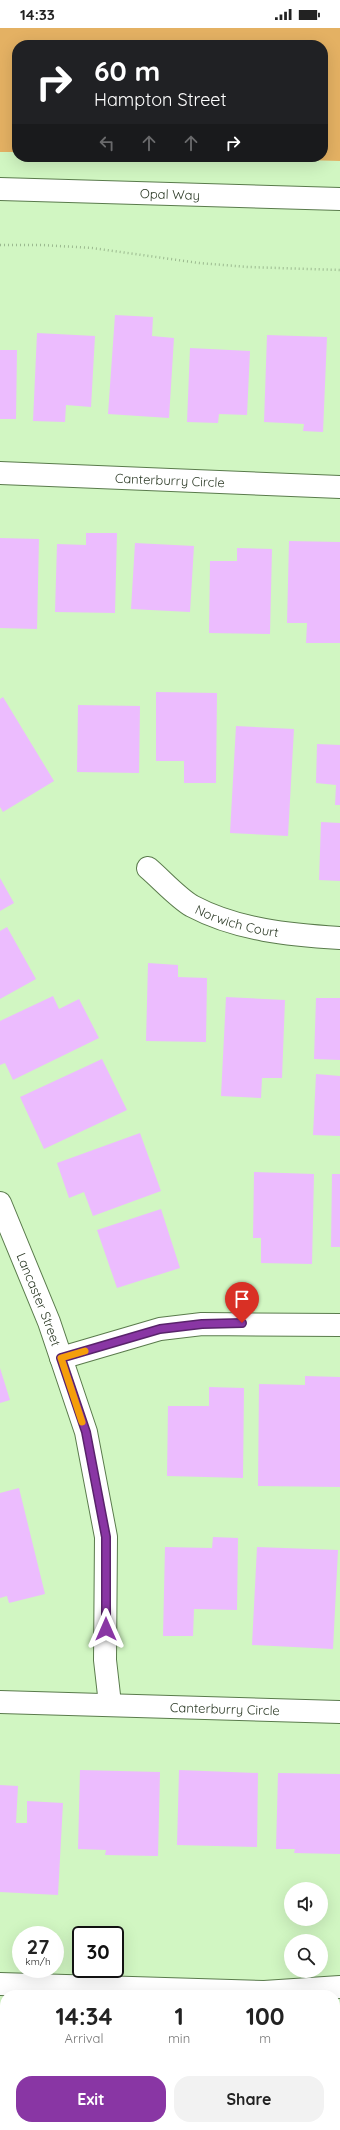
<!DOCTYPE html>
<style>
body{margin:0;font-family:Quicksand,sans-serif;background:#f2f2f2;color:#222;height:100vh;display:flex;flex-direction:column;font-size:15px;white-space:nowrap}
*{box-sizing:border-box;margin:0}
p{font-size:13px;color:#767676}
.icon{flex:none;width:22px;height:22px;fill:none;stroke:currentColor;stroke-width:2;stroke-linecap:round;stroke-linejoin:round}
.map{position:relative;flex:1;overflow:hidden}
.details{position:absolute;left:0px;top:1962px;width:340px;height:140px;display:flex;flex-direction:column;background:#fff;border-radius:16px 16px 0 0;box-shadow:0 4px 16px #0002}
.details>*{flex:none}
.guide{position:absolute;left:12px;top:12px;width:316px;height:122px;border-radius:16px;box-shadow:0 4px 16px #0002;background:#202124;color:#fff;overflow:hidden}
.fabs{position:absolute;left:284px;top:1854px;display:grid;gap:8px}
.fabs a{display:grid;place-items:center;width:44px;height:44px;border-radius:50%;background:#fff;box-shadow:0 4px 16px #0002;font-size:20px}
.speed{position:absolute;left:12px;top:1898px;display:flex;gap:8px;font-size:20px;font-weight:700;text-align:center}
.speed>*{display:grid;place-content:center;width:52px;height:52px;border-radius:50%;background:#fff;box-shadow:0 4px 16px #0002;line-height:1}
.speed small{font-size:10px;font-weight:400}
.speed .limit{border:2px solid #111;border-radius:6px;background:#fff;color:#111}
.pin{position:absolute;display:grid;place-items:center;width:34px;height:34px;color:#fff;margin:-41px -17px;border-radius:50% 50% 50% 0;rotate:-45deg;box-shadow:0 0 4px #0007}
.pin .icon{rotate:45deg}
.me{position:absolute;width:44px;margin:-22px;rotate:0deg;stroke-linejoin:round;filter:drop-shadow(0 0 3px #0008)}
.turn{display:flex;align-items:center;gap:14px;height:84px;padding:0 16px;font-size:18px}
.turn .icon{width:52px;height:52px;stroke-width:2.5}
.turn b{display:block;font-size:28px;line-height:34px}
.lanes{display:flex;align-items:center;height:38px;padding:0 16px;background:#0003;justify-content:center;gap:20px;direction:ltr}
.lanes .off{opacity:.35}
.eta{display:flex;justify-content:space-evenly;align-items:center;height:68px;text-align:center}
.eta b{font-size:24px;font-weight:800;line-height:28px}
.cta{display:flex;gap:8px;margin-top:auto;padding:8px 16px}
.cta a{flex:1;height:46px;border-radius:16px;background:#8936a4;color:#fff;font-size:16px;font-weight:800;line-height:46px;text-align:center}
.cta a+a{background:#f2f2f2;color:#222}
.status{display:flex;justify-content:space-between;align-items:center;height:28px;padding:0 20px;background:#fff;direction:ltr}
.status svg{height:11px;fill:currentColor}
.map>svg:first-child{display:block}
</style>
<div class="status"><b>14:33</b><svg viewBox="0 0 49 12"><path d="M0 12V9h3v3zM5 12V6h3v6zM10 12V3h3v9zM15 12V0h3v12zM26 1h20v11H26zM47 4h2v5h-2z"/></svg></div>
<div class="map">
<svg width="340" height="2102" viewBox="0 0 340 2102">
<rect width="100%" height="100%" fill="#d1f6c2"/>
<path fill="#e4b163" d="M0,0H340V133L200,129H323V17H17V124H0Z"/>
<path fill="#ecbcfe" d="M115,287L153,289L152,308L174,310L169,390L108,386Z
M37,305L95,308L91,379L66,377L65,394L33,393Z
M267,307L327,309L323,404L303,403L304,396L264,394Z
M190,320L250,323L247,387L219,386L218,395L187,394Z
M0,322H17L16,391H0Z
M86,505H117L115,585L55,584L57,516L86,517Z
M0,510L39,511L37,601L0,600Z
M289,513L340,514V615H306L307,595H287Z
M135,515L194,518L190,584L131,581Z
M237,520L272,521L270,606L209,605L210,533H237Z
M156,664L217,665L216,755H184V733H156Z
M3,669L54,753L3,784L0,779V671Z
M78,677L140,678L139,745L77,744Z
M236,698L294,701L288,808L230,805Z
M317,716L340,717V777H335L336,757L316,755Z
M321,794L340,795V853L319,852Z
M0,850L14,875L0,883Z
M7,899L36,951L0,971V903Z
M148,935L178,937V949L207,950L206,1014L146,1013Z
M53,968L59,981L79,971L99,1010L13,1052L5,1035L0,1037V993Z
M226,969L285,972L282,1050H262L261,1070L221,1068Z
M316,970H340V1032L314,1031Z
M102,1031L127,1082L44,1121L20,1069Z
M316,1046L340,1048V1108L313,1107Z
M140,1105L161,1163L93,1188L84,1164L69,1170L57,1135Z
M254,1144L314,1146L312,1236L261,1235V1210H253Z
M332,1146H340V1219H331Z
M161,1181L180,1240L117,1260L97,1202Z
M0,1340L10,1372L0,1375Z
M305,1348L340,1349V1459L258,1458L259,1356L305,1357Z
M209,1359L244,1360L243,1450L167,1448L168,1378H209Z
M19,1460L45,1566L9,1575L7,1568L0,1570V1465Z
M213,1509L238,1510L237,1582L194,1581L193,1608H163L165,1519L212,1520Z
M257,1519L338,1522L333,1621L252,1617Z
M80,1742L160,1744L158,1828L105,1827L106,1822L78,1821Z
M179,1742L258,1745L257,1819L177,1817Z
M278,1745L340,1746V1826L294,1825L295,1821H276Z
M0,1757L18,1758L16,1795H27V1773L63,1775L58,1867L0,1864Z
M0,2047H5V2097H44V2102H0Z
M335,2077L340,2078L339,2102H259V2097H335Z
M64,2097H140V2102H64Z
M167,2097H243V2102H167Z"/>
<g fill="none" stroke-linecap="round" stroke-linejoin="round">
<defs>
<g id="minor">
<path id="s1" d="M0,445L340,459"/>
<path id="s2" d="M148,840C161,851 178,870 192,878C237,902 290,907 340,910"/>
<path id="s3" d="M0,1175L49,1294L86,1404L106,1509L105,1632L110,1676"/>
<path d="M61,1330L160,1301L202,1296L340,1297"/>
<path id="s4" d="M0,1674L340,1684"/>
</g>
<g id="tertiary">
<path id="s5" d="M0,161L340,171"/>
<path d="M0,1956L264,1964L340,1959"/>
</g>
</defs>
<use href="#minor" stroke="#5a7b4c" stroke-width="24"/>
<use href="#tertiary" stroke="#5a7b4c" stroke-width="24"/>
<path stroke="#9bb98f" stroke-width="2.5" stroke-dasharray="1 3" stroke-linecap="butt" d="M0,217H42L92,220L199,235L248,239L340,242"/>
<use href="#minor" stroke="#fff" stroke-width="22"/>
<use href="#tertiary" stroke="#fff" stroke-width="22"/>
</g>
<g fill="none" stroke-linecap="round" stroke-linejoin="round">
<defs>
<path id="route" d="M106,1601V1509L86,1404L61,1330L160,1301L202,1296L242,1295"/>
</defs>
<use href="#route" stroke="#59236b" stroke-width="10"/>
<use href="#route" stroke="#8936a4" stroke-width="7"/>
<path stroke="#f59e0b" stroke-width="7" d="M82,1394L61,1330L85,1323"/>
</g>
<g text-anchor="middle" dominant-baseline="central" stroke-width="4" stroke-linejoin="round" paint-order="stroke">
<g font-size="13" fill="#2b3925" stroke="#fff">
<text stroke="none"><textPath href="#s5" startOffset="170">Opal Way</textPath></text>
<text stroke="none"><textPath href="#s1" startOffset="170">Canterburry Circle</textPath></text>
<text stroke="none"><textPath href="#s2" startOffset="106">Norwich Court</textPath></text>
<text stroke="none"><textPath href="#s3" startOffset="104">Lancaster Street</textPath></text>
<text stroke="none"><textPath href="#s4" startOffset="225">Canterburry Circle</textPath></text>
</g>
</g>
</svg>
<div class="fabs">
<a><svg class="icon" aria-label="sound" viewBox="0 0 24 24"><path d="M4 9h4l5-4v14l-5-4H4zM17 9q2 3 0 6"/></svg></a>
<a><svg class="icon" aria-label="search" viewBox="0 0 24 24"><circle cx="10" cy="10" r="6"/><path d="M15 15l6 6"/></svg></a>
</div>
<div class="speed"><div>27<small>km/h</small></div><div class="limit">30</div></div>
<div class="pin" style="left:242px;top:1295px;background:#d93025"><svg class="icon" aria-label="arrive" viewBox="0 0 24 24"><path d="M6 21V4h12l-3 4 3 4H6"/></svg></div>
<svg class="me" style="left:106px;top:1601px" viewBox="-20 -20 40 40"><path d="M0-17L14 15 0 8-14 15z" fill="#8936a4" stroke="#fff" stroke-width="4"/></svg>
<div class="guide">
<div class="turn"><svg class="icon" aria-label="right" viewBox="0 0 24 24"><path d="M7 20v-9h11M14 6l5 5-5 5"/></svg><div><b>60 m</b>Hampton Street</div></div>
<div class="lanes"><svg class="icon off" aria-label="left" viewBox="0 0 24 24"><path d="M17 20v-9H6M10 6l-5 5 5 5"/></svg><svg class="icon off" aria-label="ahead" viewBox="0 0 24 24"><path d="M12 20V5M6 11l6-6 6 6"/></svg><svg class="icon off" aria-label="ahead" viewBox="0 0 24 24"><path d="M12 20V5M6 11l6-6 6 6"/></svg><svg class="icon" aria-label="right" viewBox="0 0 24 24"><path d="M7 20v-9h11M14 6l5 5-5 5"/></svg></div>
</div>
<section class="details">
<div class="eta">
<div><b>14:34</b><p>Arrival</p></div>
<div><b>1</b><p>min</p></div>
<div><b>100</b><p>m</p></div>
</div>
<div class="cta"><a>Exit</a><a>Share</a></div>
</section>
</div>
